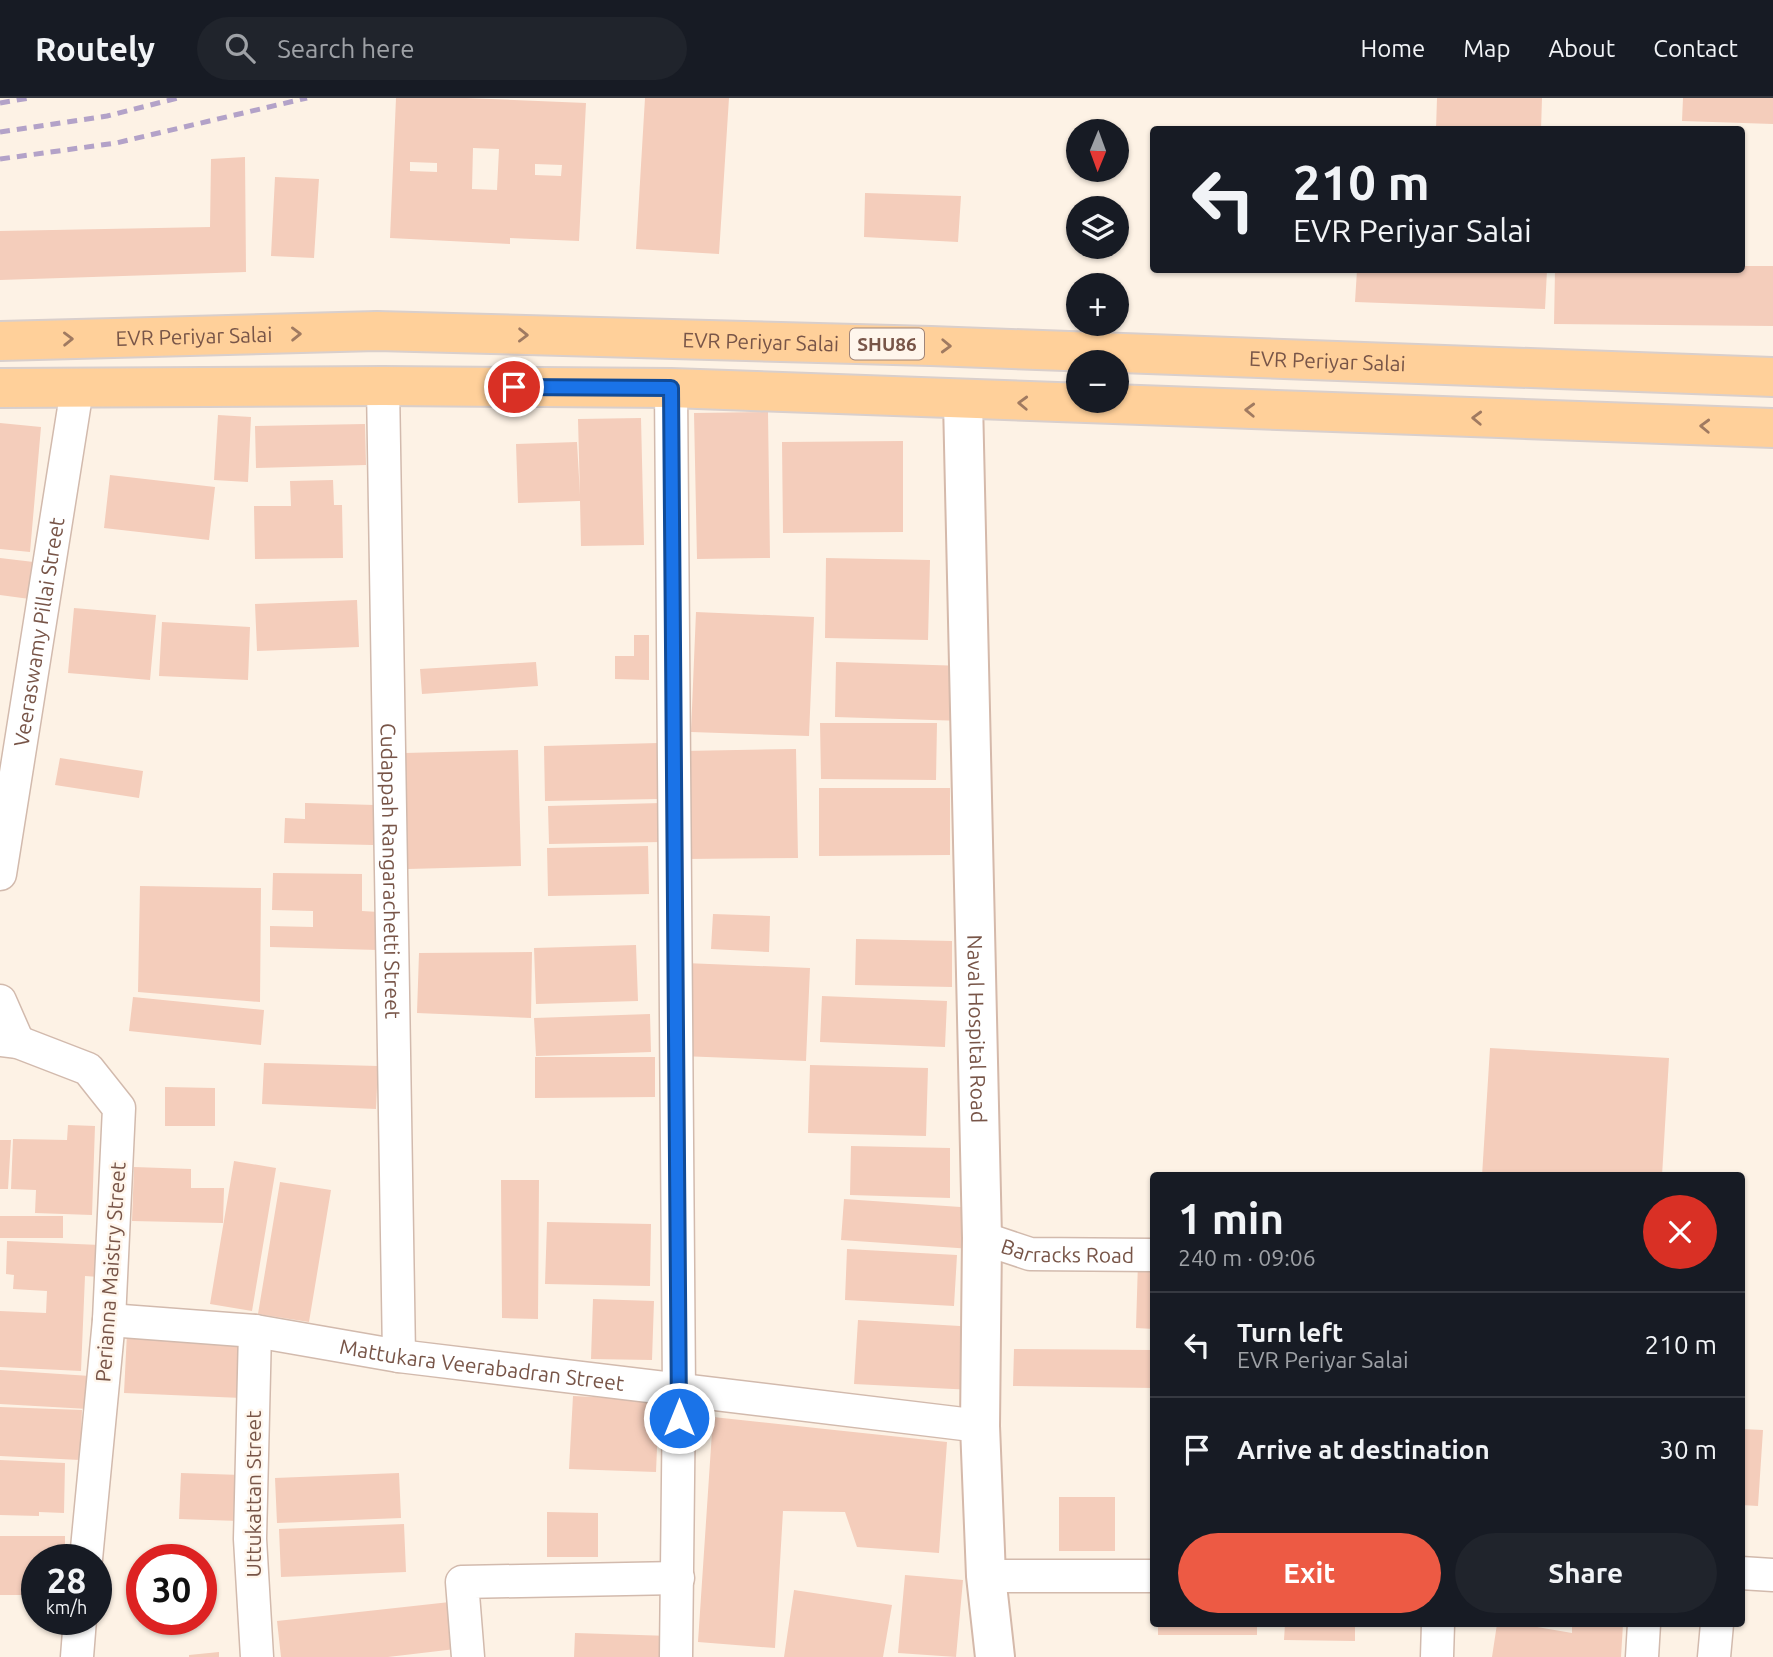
<!DOCTYPE html>
<meta charset="utf-8">
<style>
body{margin:0;font-family:Ubuntu,sans-serif;background:#20242c;color:#f1f3f6;height:100vh;display:flex;flex-direction:column;font-size:26px;white-space:nowrap}
*{box-sizing:border-box;margin:0}
p{font-size:23px;color:#9ea1a6}
.icon{flex:none;width:38px;height:38px;fill:none;stroke:currentColor;stroke-width:2;stroke-linecap:round;stroke-linejoin:round}
.map{position:relative;flex:1;overflow:hidden}
.panel{position:absolute;left:1150px;top:1074px;width:595px;height:455px;display:flex;flex-direction:column;background:#171b24;border-radius:7px;box-shadow:0 2px 5px #0004}
.panel>*{flex:none}
.hud{position:absolute;left:1150px;top:28px;width:595px;height:147px;border-radius:7px;box-shadow:0 2px 5px #0004;background:#171b24;color:#f1f3f6;overflow:hidden}
.needle{width:46px;rotate:181deg}
.controls{position:absolute;left:1066px;top:21px;display:grid;gap:14px}
.controls a{display:grid;place-items:center;width:63px;height:63px;border-radius:50%;background:#171b24;box-shadow:0 2px 5px #0004;font-size:35px}
.speed{position:absolute;left:21px;top:1446px;display:flex;gap:14px;font-size:35px;font-weight:700;text-align:center}
.speed>*{display:grid;place-content:center;width:91px;height:91px;border-radius:50%;background:#171b24;box-shadow:0 2px 5px #0004;line-height:1}
.speed small{font-size:18px;font-weight:400}
.speed .limit{border:10px solid #d22;background:#fff;color:#111}
.pin{position:absolute;display:grid;place-items:center;width:60px;height:60px;color:#fff;margin:-30px;border:4px solid #fff;border-radius:50%;box-shadow:0 2px 7px #0007}
.me{position:absolute;width:77px;margin:-38px;rotate:0deg;stroke-linejoin:round;filter:drop-shadow(0 0 5px #0008)}
.turn{display:flex;align-items:center;gap:24px;height:147px;padding:0 28px;font-size:32px}
.turn .icon{width:91px;height:91px;stroke-width:2.5}
.turn b{display:block;font-size:49px;line-height:60px}
.round{display:grid;place-items:center;flex:none;width:74px;height:74px;border-radius:37px;background:#20242c}
.headline{display:flex;align-items:center;justify-content:space-between;height:119px;padding:0 28px}
h1{font-size:42px;font-weight:700;line-height:52px}
.primary-button{display:flex;gap:14px;margin-top:auto;padding:14px 28px}
.primary-button a{flex:1;height:80px;border-radius:42px;background:#ed5a44;color:#fff;font-size:28px;font-weight:700;line-height:80px;text-align:center}
.primary-button a+a{background:#20242c;color:#f1f3f6}
ul{padding:0;list-style:none}
li{display:flex;align-items:center;gap:21px;height:105px;padding:0 28px;border-top:2px solid #363941}
li div{flex:1}
li b{display:block;font-size:26px}
li em{font-style:normal}
header{display:flex;align-items:center;gap:42px;box-sizing:border-box;height:98px;padding:0 35px;background:#171b24;border-bottom:2px solid #363941}
header strong{font-size:33px}
nav{display:flex;gap:38px;margin-inline-start:auto;font-size:24px}
.search{width:490px;height:63px;background:#20242c;display:flex;align-items:center;gap:18px;box-sizing:border-box;padding:0 24px;border-radius:38px;color:#9ea1a6;font-size:26px}
.map>svg:first-child{display:block}
</style>
<header>
<strong>Routely</strong>
<div class="search"><svg class="icon" aria-label="search" viewBox="0 0 24 24"><circle cx="10" cy="10" r="6"/><path d="M15 15l6 6"/></svg>Search here</div>
<nav><a>Home</a><a>Map</a><a>About</a><a>Contact</a></nav>
</header>
<div class="map">
<svg width="1773" height="1559" viewBox="0 0 1773 1559">
<rect width="100%" height="100%" fill="#fdf2e5"/>
<path fill="#f4cdbb" fill-rule="evenodd" d="M396,0H466L586,5L579,143L510,140V146L390,140ZM473,50L499,51L497,92L472,91ZM410,64L437,65V74L410,73ZM535,66L562,67L561,78L535,77Z
M645,0H729L719,156L636,151Z
M1437,0H1542L1541,32H1436Z
M1683,0H1773V26L1682,23Z
M245,59L246,174L0,182V133L210,129L211,61Z
M275,79L319,81L314,160L271,158Z
M865,95L961,98L958,144L864,139Z
M1741,168H1773V228L1554,226L1555,172H1741Z
M1357,172H1547L1545,211L1355,204Z
M768,314L770,460L697,461L694,315Z
M218,317L251,319L248,384L214,382Z
M641,320L644,447L581,448L580,403L518,405L516,346L577,344L580,397L578,321Z
M0,325L41,329L30,454L0,451Z
M365,326L366,367L256,370L255,328Z
M903,343V434L783,435L782,344Z
M110,377L215,389L209,442L104,430Z
M333,382L334,407H342L343,460L255,461L254,408H291L290,383Z
M0,460L42,465L37,502L0,497Z
M826,460L930,462L928,542L825,540Z
M357,502L359,549L257,553L255,506Z
M74,510L156,517L150,582L68,575Z
M696,514L814,519L809,638L691,634Z
M162,524L250,529L248,582L159,578Z
M634,537H649V582L615,581V558H634Z
M536,564L538,588L422,596L420,571Z
M836,564L965,568L964,623L835,619Z
M820,625H937L936,682L821,681Z
M658,645L659,701L545,703L544,648Z
M796,651L798,760L684,761L683,653Z
M518,652L521,768L408,771L405,655Z
M60,660L143,673L139,700L55,687Z
M819,690H950V757L819,758Z
M305,705L375,707L373,747L284,745L285,720L305,721Z
M661,705L662,744L549,746L548,708Z
M648,748L649,796L548,798L547,750Z
M273,775L362,776V813L379,814L378,852L270,849V828L313,829V813L272,812Z
M140,788L261,790L260,904L138,894Z
M713,816L770,818L769,854L711,851Z
M856,841L952,843V889L855,887Z
M636,847L638,903L536,906L534,850Z
M532,854L531,920L417,915L419,855Z
M685,865L810,870L806,963L681,958Z
M822,898L947,903L945,949L820,944Z
M133,899L264,912L261,947L129,933Z
M650,916L651,954L536,958L534,920Z
M1490,950L1669,960L1662,1078H1482Z
M535,959H655V999L535,1000Z
M264,965L378,968L376,1011L262,1006Z
M810,967L928,970L926,1038L808,1035Z
M165,989L215,990V1028H165Z
M68,1027L95,1028L92,1117L35,1115L36,1092L11,1091L13,1041L67,1042Z
M0,1042H11L8,1091H0Z
M851,1048L950,1050V1100L850,1097Z
M234,1063L276,1070L252,1213L210,1206Z
M134,1069L191,1071V1090H224L223,1125L132,1123Z
M501,1082H539L538,1221L502,1220Z
M280,1084L331,1092L309,1224L258,1216Z
M844,1101L975,1110L972,1151L841,1142Z
M0,1118H63V1140H0Z
M547,1124L651,1126L650,1188L545,1186Z
M7,1143L100,1147L99,1179L85,1178L81,1273L0,1269V1213L46,1215L47,1193L13,1191L14,1177L6,1176Z
M847,1151L957,1157L954,1208L845,1202Z
M1138,1163H1153V1231L1136,1230Z
M593,1201L654,1203L652,1262L591,1261Z
M858,1222L977,1229L973,1292L854,1286Z
M127,1235L244,1240L242,1300L124,1295Z
M1014,1251L1153,1252V1290L1013,1288Z
M0,1272L90,1278L88,1311L0,1306Z
M573,1298L659,1302L656,1374L569,1371Z
M0,1309L82,1312L80,1362L0,1358Z
M713,1319L947,1344L939,1455L857,1449L845,1414L783,1413L775,1550L698,1544Z
M1741,1331L1763,1332L1758,1408L1741,1407Z
M0,1362L65,1365L64,1415L39,1414V1418L0,1417Z
M181,1375L241,1377L239,1423L179,1421Z
M399,1375L401,1420L277,1425L275,1380Z
M1059,1399H1115V1453H1059Z
M547,1414L598,1415V1459H547Z
M404,1426L406,1474L281,1479L279,1431Z
M0,1438H65V1461H37V1497H0Z
M905,1477L963,1482L956,1559L898,1555Z
M794,1492L892,1507L883,1559H784Z
M459,1503L464,1550L388,1559H281L277,1523Z
M1158,1526H1257V1537H1158Z
M1285,1526H1355V1543L1284,1542Z
M1497,1526H1520L1572,1535V1526H1623L1621,1559H1492Z
M575,1535L671,1538V1559H574Z
M219,1554V1559H189V1557Z"/>
<g fill="none" stroke-linecap="round" stroke-linejoin="round">
<defs>
<g id="street">
<path id="s1" d="M383,288L399,1258"/>
<path d="M671,290L679,1294L676,1559"/>
<path id="s2" d="M0,776L77,291"/>
<path d="M0,903L18,944"/>
<path d="M0,942L18,944L88,971L119,1010L109,1222L86,1461"/>
<path id="s3" d="M982,1140L1030,1156L1153,1157"/>
<path id="s4" d="M109,1222L255,1233L399,1258L980,1328"/>
<path d="M255,1233L250,1441L257,1559"/>
<path d="M1741,1475L1773,1477"/>
<path d="M986,1478H1153"/>
<path d="M77,1559L80,1521"/>
<path d="M468,1559L462,1484L678,1480"/>
<path d="M1437,1559L1438,1526"/>
<path d="M1642,1559L1644,1526"/>
<path d="M1714,1559L1717,1526"/>
</g>
<g id="secondary">
<path id="s5" d="M963,303L982,1140L980,1328L986,1478L995,1559"/>
</g>
<g id="primary">
<path id="s6" d="M0,243L377,233L931,248L1773,279"/>
<path d="M0,290L383,288L671,290L1773,330"/>
</g>
</defs>
<use href="#street" stroke="#d2baad" stroke-width="35"/>
<use href="#secondary" stroke="#d5b9aa" stroke-width="42"/>
<use href="#primary" stroke="#d9cfcc" stroke-width="42"/>
<use href="#street" stroke="#fff" stroke-width="32"/>
<use href="#secondary" stroke="#fff" stroke-width="38"/>
<use href="#primary" stroke="#ffd09a" stroke-width="38"/>
<path stroke="#b3a2c8" stroke-width="5" stroke-dasharray="10 7" stroke-linecap="butt" d="M0,5L29,0
M0,34L107,18L178,0
M0,61L116,45L307,0"/>
</g>
<defs><path id="oneway-chevron" d="M-2-3.5L2.5 0L-2 3.5" fill="none" stroke-width="1.6" stroke-linecap="round" stroke-linejoin="round" transform="scale(1.75)"/></defs>
<g stroke="#a07a61">
<use href="#oneway-chevron" transform="translate(296 236) rotate(-1)"/>
<use href="#oneway-chevron" transform="translate(523 237) rotate(1)"/>
<use href="#oneway-chevron" transform="translate(68 241) rotate(-1)"/>
<use href="#oneway-chevron" transform="translate(946 248) rotate(2)"/>
<use href="#oneway-chevron" transform="translate(1023 305) rotate(-178)"/>
<use href="#oneway-chevron" transform="translate(1250 312) rotate(-178)"/>
<use href="#oneway-chevron" transform="translate(1477 320) rotate(-178)"/>
<use href="#oneway-chevron" transform="translate(1705 328) rotate(-178)"/>
</g>
<g fill="none" stroke-linecap="round" stroke-linejoin="round">
<defs>
<path id="route" d="M514,289L671,290L679,1320"/>
</defs>
<use href="#route" stroke="#114b97" stroke-width="18"/>
<use href="#route" stroke="#1a73e8" stroke-width="12"/>
</g>
<g text-anchor="middle" dominant-baseline="central" stroke-width="5" stroke-linejoin="round" paint-order="stroke">
<rect fill="#fff6ec" stroke="#a08579" stroke-width="2" x="850" y="230.5" width="74" height="31" rx="5"/>
<g font-size="19" font-weight="bold" fill="#785548">
<text x="887" y="246">SHU86</text>
</g>
<g font-size="21" fill="#785548" stroke="#fff6ec">
<text stroke="none"><textPath href="#s6" startOffset="194">EVR Periyar Salai</textPath></text>
<text stroke="none"><textPath href="#s6" startOffset="761">EVR Periyar Salai</textPath></text>
<text stroke="none"><textPath href="#s6" startOffset="1328">EVR Periyar Salai</textPath></text>
<text stroke="none"><textPath href="#s2" startOffset="245">Veeraswamy Pillai Street</textPath></text>
<text stroke="none"><textPath href="#s1" startOffset="485">Cudappah Rangarachetti Street</textPath></text>
<text stroke="none"><textPath href="#s5" startOffset="628">Naval Hospital Road</textPath></text>
<text stroke="none"><textPath href="#s3" startOffset="88">Barracks Road</textPath></text>
<text transform="translate(110 1174) rotate(-86)">Perianna Maistry Street</text>
<text stroke="none"><textPath href="#s4" startOffset="376">Mattukara Veerabadran Street</textPath></text>
<text transform="translate(253 1396) rotate(-90)">Uttukattan Street</text>
</g>
</g>
</svg>
<div class="controls">
<a><svg class="needle" viewBox="-14 -14 28 28"><path d="M0-13l5 13h-10z" fill="#e53935"/><path d="M0 13l5-13h-10z" fill="#9ea1a6"/></svg></a>
<a><svg class="icon" aria-label="layers" viewBox="0 0 24 24"><path d="M12 4l9 5-9 5-9-5zM3 14l9 5 9-5"/></svg></a>
<a>+</a>
<a>−</a>
</div>
<div class="speed"><div>28<small>km/h</small></div><div class="limit">30</div></div>
<div class="pin" style="left:514px;top:289px;background:#d93025"><svg class="icon" aria-label="arrive" viewBox="0 0 24 24"><path d="M6 21V4h12l-3 4 3 4H6"/></svg></div>
<svg class="me" style="left:679px;top:1320px" viewBox="-20 -20 40 40"><circle r="17" fill="#1a73e8" stroke="#fff" stroke-width="3"/><path d="M0-11L8 9 0 5-8 9z" fill="#fff"/></svg>
<div class="hud">
<div class="turn"><svg class="icon" aria-label="left" viewBox="0 0 24 24"><path d="M17 20v-9H6M10 6l-5 5 5 5"/></svg><div><b>210 m</b>EVR Periyar Salai</div></div>
</div>
<section class="panel">
<div class="headline"><div><h1>1 min</h1><p>240 m · 09:06</p></div><a class="round" style="background:#d93025;color:#fff"><svg class="icon" aria-label="close" viewBox="0 0 24 24"><path d="M6 6l12 12M18 6L6 18"/></svg></a></div>
<ul>
<li><svg class="icon" aria-label="left" viewBox="0 0 24 24"><path d="M17 20v-9H6M10 6l-5 5 5 5"/></svg><div><b>Turn left</b><p>EVR Periyar Salai</p></div><em>210 m</em></li>
<li><svg class="icon" aria-label="arrive" viewBox="0 0 24 24"><path d="M6 21V4h12l-3 4 3 4H6"/></svg><div><b>Arrive at destination</b></div><em>30 m</em></li>
</ul>
<div class="primary-button"><a>Exit</a><a>Share</a></div>
</section>
</div>
